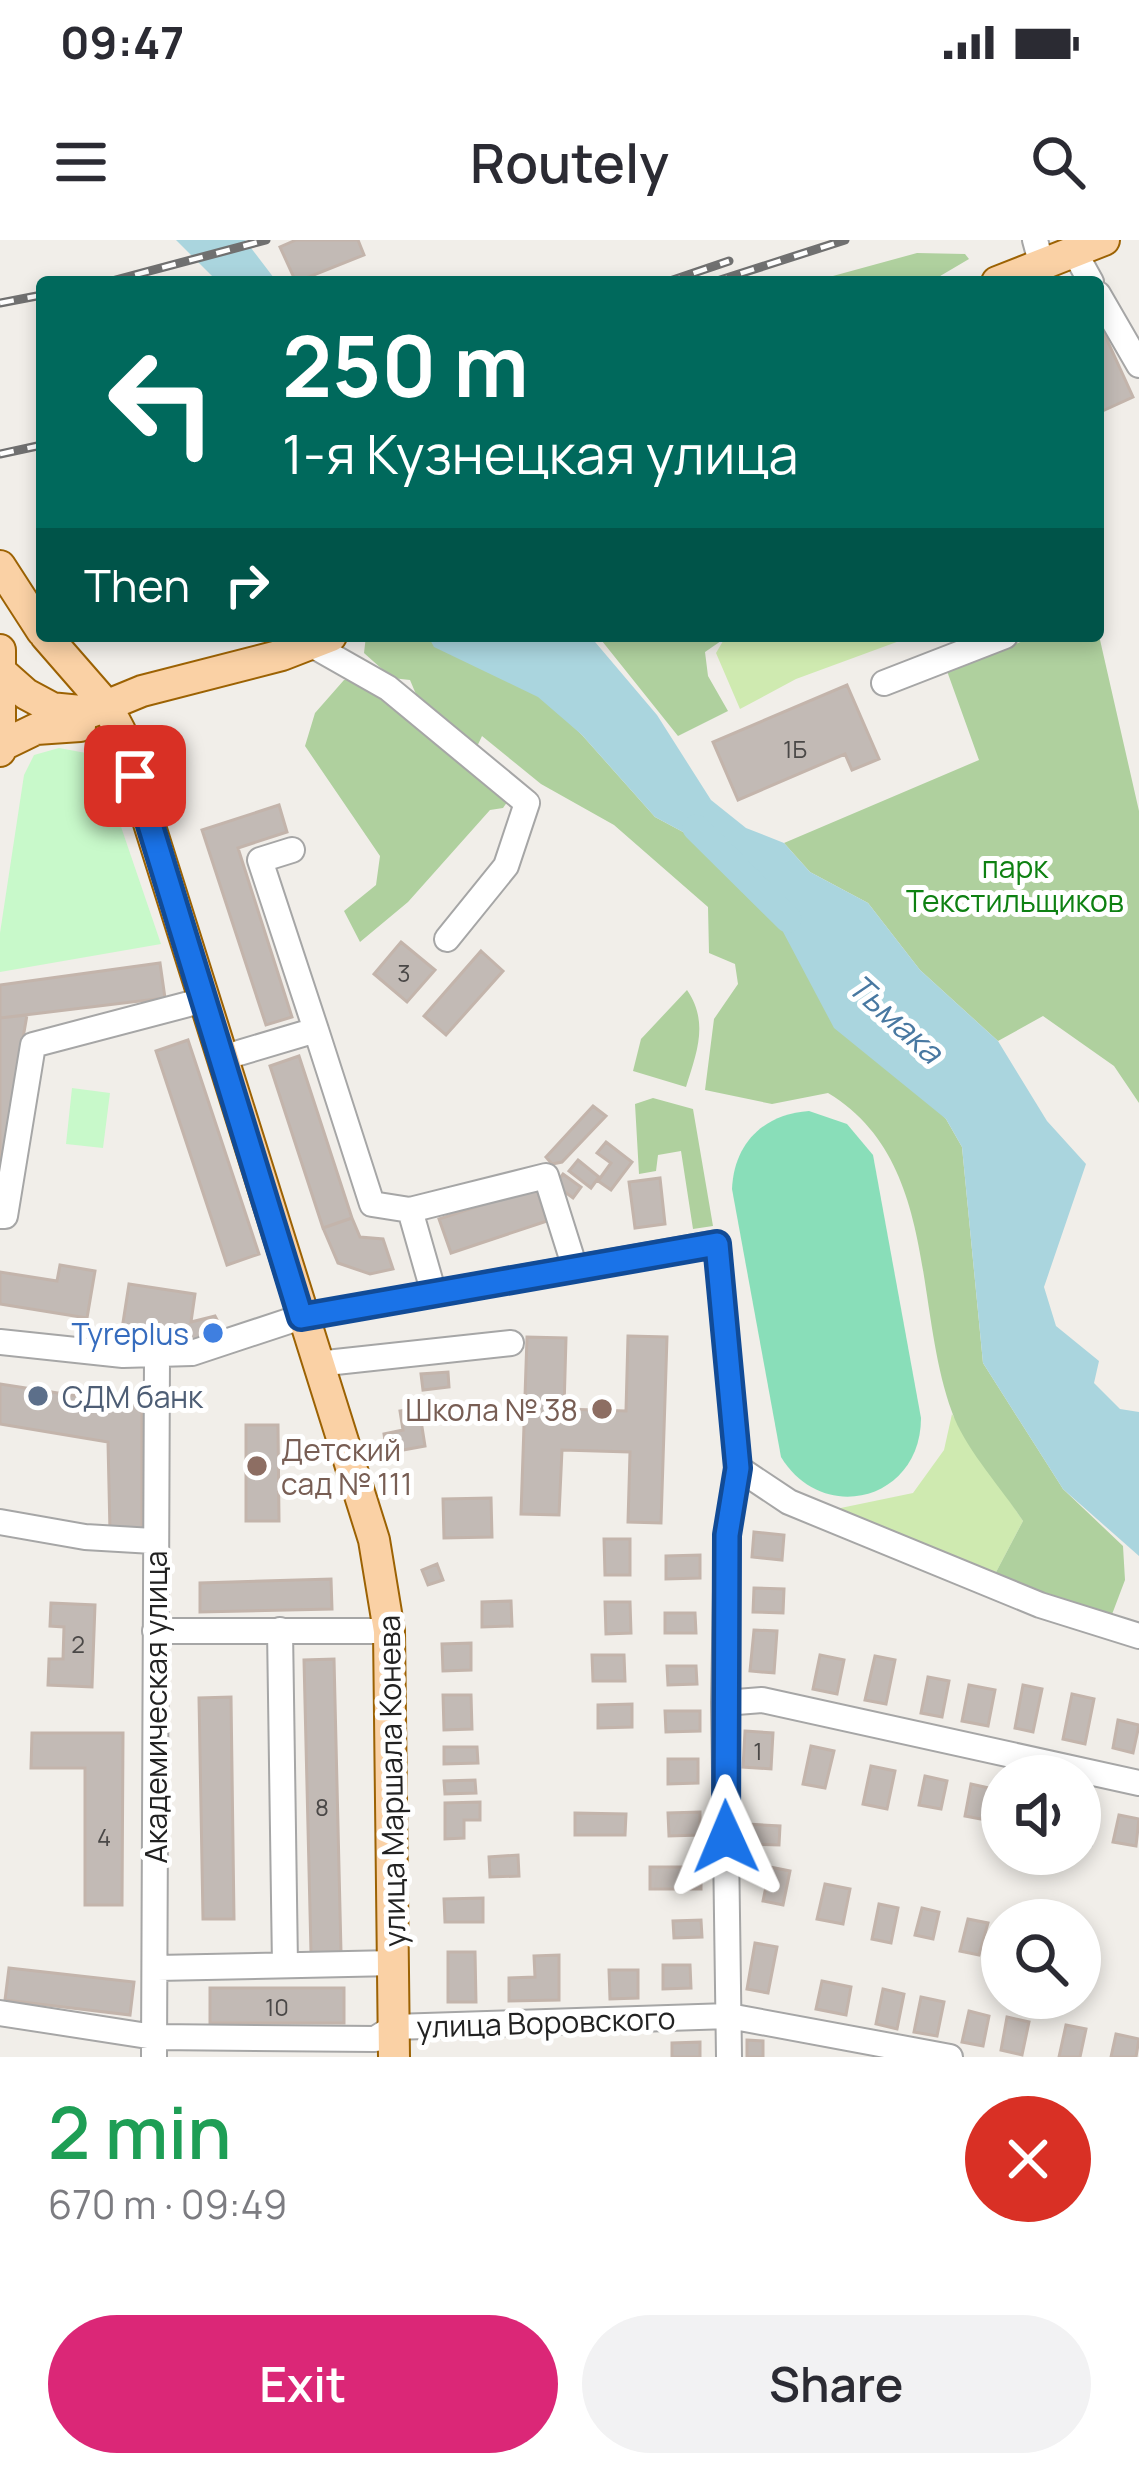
<!DOCTYPE html>
<meta charset="utf-8">
<style>
body{margin:0;font-family:Manrope,sans-serif;background:#f2f2f3;color:#2b2b33;height:100vh;display:flex;flex-direction:column;font-size:45px;white-space:nowrap}
*{box-sizing:border-box;margin:0}
p{font-size:39px;color:#7c7c81}
.icon{flex:none;width:66px;height:66px;fill:none;stroke:currentColor;stroke-width:2;stroke-linecap:round;stroke-linejoin:round}
.map{position:relative;height:1817px;overflow:hidden}
.drawer{display:flex;flex-direction:column;background:#fff;flex:1}
.drawer>*{flex:none}
.hud{position:absolute;left:36px;top:36px;width:1068px;height:366px;border-radius:12px;box-shadow:0 6px 18px #0003;background:#00695c;color:#fff;overflow:hidden}
.buttons{position:absolute;left:981px;top:1515px;display:grid;gap:24px}
.buttons a{display:grid;place-items:center;width:120px;height:120px;border-radius:50%;background:#fff;box-shadow:0 6px 18px #0003;font-size:60px}
.pin{position:absolute;display:grid;place-items:center;width:102px;height:102px;color:#fff;margin:-51px;border-radius:24px;box-shadow:0 6px 18px #0006}
.me{position:absolute;width:132px;margin:-66px;rotate:359deg;stroke-linejoin:round;filter:drop-shadow(0 0 9px #0008)}
.turn{display:flex;align-items:center;gap:42px;height:252px;padding:0 48px;font-size:54px}
.turn .icon{width:156px;height:156px;stroke-width:2.5}
.turn b{display:block;font-size:84px;line-height:102px}
.then{display:flex;align-items:center;height:114px;padding:0 48px;background:#0003;gap:24px;font-size:45px}
.round{display:grid;place-items:center;flex:none;width:126px;height:126px;border-radius:63px;background:#f2f2f3}
.summary{display:flex;align-items:center;justify-content:space-between;height:204px;padding:0 48px}
h1{font-size:72px;font-weight:600;line-height:90px;color:#1e9e55}
.primary-button{display:flex;gap:24px;margin-top:auto;padding:24px 48px}
.primary-button a{flex:1;height:138px;border-radius:72px;background:#db2777;color:#fff;font-size:48px;font-weight:600;line-height:138px;text-align:center}
.primary-button a+a{background:#f2f2f3;color:#2b2b33}
.status{display:flex;justify-content:space-between;align-items:center;height:84px;padding:0 60px;background:#fff;direction:ltr}
.status svg{height:33px;fill:currentColor}
header{display:flex;justify-content:space-between;align-items:center;height:156px;padding:0 48px;background:#fff;font-size:54px;font-weight:600}
.map>svg:first-child{display:block}
</style>
<div class="status"><b>09:47</b><svg viewBox="0 0 49 12"><path d="M0 12V9h3v3zM5 12V6h3v6zM10 12V3h3v9zM15 12V0h3v12zM26 1h20v11H26zM47 4h2v5h-2z"/></svg></div>
<header><svg class="icon" aria-label="menu" viewBox="0 0 24 24"><path d="M4 6h16M4 12h16M4 18h16"/></svg>Routely<svg class="icon" aria-label="search" viewBox="0 0 24 24"><circle cx="10" cy="10" r="6"/><path d="M15 15l6 6"/></svg></header>
<div class="map">
<svg width="1139" height="1817" viewBox="0 0 1139 1817">
<rect width="100%" height="100%" fill="#f1eee9"/>
<path fill="#cfeab0" d="M726,396H913L796,439L740,469L716,413Z
M952,1174L1023,1281L994,1336L831,1270L913,1253L944,1210Z"/>
<path fill="#afd09e" d="M917,13L965,14L969,19L930,42H811Z
M1098,391L1139,571V863L1114,826L1043,776L998,801L920,730L868,663L810,632L784,603L979,520L947,431L1036,396H1098Z
M366,396H478L582,495L655,577L724,614L763,654L798,718L946,879L962,907L983,1123L1063,1249L1123,1306L1125,1340L1111,1377L994,1336L1023,1281C1001,1247 965,1209 952,1172C913,1065 939,920 828,853L772,864L705,850L714,779L738,744L735,724L709,713L708,667L614,585L541,544L482,496L475,511L512,555L503,568L490,570L408,662L360,702L344,671L376,645L380,616L305,506L315,473L344,440L356,439L396,472L418,459L410,440L392,438L364,413Z
M598,396H719L721,401L705,412L708,436L728,471L678,496Z
M687,750C709,782 697,812 686,847L633,831L641,799Z
M653,858L693,869L713,986L693,989L681,911L658,915L656,931L639,934L635,864Z"/>
<path fill="#c8f9ca" d="M59,508L86,513L102,531L161,704L0,732V693L24,535L34,515Z
M72,848L110,853L103,908L66,904Z"/>
<path fill="#89deb9" d="M809,871L847,884L873,915L921,1178C921,1260 823,1286 781,1217L732,949C734,903 764,874 809,871Z"/>
<path fill="#aad5de" d="M176,0H245L277,42H218Z
M428,396H590L657,475L711,560L746,588L784,603L810,632L868,663L920,730L998,801L1047,881L1086,924L1044,1047L1056,1086L1099,1121L1094,1143L1120,1169L1139,1172V1316L1063,1249L983,1123L962,907L946,879L834,788L763,654L724,614L655,577L582,495L538,457L434,407Z"/>
<g fill="none" stroke-linecap="round" stroke-linejoin="round">
<path stroke="#aad5de" stroke-width="27" d="M696,588L788,679"/>
</g>
<path fill="#c2bab5" stroke="#c3b4ab" stroke-width="3" d="M296,0H358L364,15L296,42L280,7Z
M1098,80L1133,157L1098,173Z
M847,445L879,519L852,530L845,514L738,560L713,502Z
M279,565L287,592L238,608L292,777L266,785L202,590Z
M401,702L435,730L407,762L374,734Z
M481,711L503,731L446,795L424,776Z
M160,723L165,758L0,778V745Z
M27,775L0,930V778Z
M188,800L259,1014L227,1025L156,811Z
M299,816L352,978L323,988L270,826Z
M593,866L606,876L562,922L552,924L546,917Z
M606,902L632,922L611,950L598,941L611,923L597,913Z
M578,920L599,937L591,948L569,931Z
M563,934L581,947L573,958L555,945Z
M660,938L665,984L635,988L629,942Z
M536,947L547,981L451,1013L439,979Z
M352,978L360,997L383,999L393,1029L370,1034L338,1023L323,988Z
M60,1025L95,1031L87,1078L0,1064V1032L57,1041Z
M129,1044L195,1054L191,1082L215,1076L226,1097L179,1108L149,1104L150,1093L122,1089Z
M628,1096L667,1097L661,1283L628,1282L630,1212L562,1210L559,1275L521,1274L527,1097L566,1098L564,1169L626,1171Z
M448,1132L449,1147L423,1150L421,1134Z
M0,1144L142,1166V1292H110L108,1202L0,1184Z
M419,1168L425,1206L387,1213L384,1194L403,1190L400,1171Z
M246,1185H278L279,1281H246Z
M491,1258L492,1297L444,1298L443,1259Z
M754,1292L784,1295L782,1320L752,1317Z
M604,1299H630V1335H605Z
M700,1315V1338L666,1339V1316Z
M437,1324L443,1340L428,1345L422,1330Z
M331,1339L332,1369L200,1372V1343Z
M754,1348L784,1349L783,1373L753,1372Z
M511,1361L512,1386L482,1387V1362Z
M605,1362H630L631,1393L606,1394Z
M51,1363L95,1365L92,1447L48,1445L49,1419H63L64,1387L50,1386Z
M665,1373H695L696,1393H665Z
M754,1390L777,1391L774,1433L750,1431Z
M471,1403V1430L443,1431L442,1404Z
M592,1415H624L625,1441H593Z
M820,1415L844,1420L837,1454L813,1449Z
M875,1416L895,1420L886,1464L865,1460Z
M334,1419L341,1712L311,1713L304,1420Z
M667,1426H696L697,1444L668,1445Z
M928,1437L949,1441L942,1477L921,1473Z
M969,1445L995,1450L988,1486L962,1481Z
M1023,1445L1042,1449L1033,1492L1015,1488Z
M1072,1454L1094,1459L1085,1504L1063,1499Z
M443,1455H471L472,1489L444,1490Z
M231,1457L234,1679H203L199,1458Z
M632,1464V1487L598,1488V1465Z
M665,1471H700V1491L666,1492Z
M1118,1480L1139,1485L1133,1513L1113,1508Z
M745,1491L773,1493L771,1529L743,1527Z
M32,1493H123L122,1665H85V1528H31Z
M811,1506L834,1511L825,1548L803,1544Z
M444,1507H477L478,1523L444,1524Z
M668,1519H698V1543L668,1544Z
M871,1526L895,1531L887,1569L863,1564Z
M925,1536L947,1541L941,1569L919,1565Z
M475,1540L476,1553L445,1554L444,1541Z
M971,1544L993,1549L986,1580L965,1576Z
M480,1562V1580H464V1598L445,1599V1563Z
M1080,1568L1098,1572L1091,1605L1080,1603Z
M700,1572V1595L669,1596L668,1573Z
M575,1573L626,1574L625,1595H575Z
M1119,1575L1139,1579L1136,1606L1113,1602Z
M747,1584L780,1586L779,1605L746,1604Z
M518,1615L519,1636L490,1637L489,1617Z
M650,1627H701V1649H650Z
M770,1627L790,1631L783,1665L763,1661Z
M825,1644L850,1649L843,1684L817,1679Z
M483,1658V1682H445L444,1659Z
M879,1664L898,1668L891,1703L872,1699Z
M922,1668L939,1672L933,1699L915,1695Z
M968,1679L988,1683L979,1715L960,1711Z
M701,1680L702,1697L674,1698L673,1681Z
M755,1703L777,1707L768,1753L747,1749Z
M448,1712H475L476,1762H448Z
M559,1715V1760L509,1761V1738L535,1737L534,1716Z
M663,1725H690L691,1748L663,1749Z
M9,1728L134,1742L130,1775L5,1760Z
M609,1730H638V1758L610,1759Z
M822,1741L851,1747L846,1775L816,1769Z
M210,1748H344V1783H210Z
M883,1749L904,1754L897,1789L876,1784Z
M921,1757L944,1762L937,1796L914,1792Z
M969,1771L989,1776L983,1806L962,1802Z
M1007,1777L1029,1782L1022,1815L1001,1810Z
M1066,1785L1086,1789L1080,1817H1059Z
M1116,1794L1139,1799L1136,1817H1111Z
M747,1800L763,1801V1817H747Z
M700,1802V1817H672V1803Z"/>
<g fill="none" stroke-linecap="round" stroke-linejoin="round">
<defs>
<path id="minor" d="M1035,0L1042,26
M1075,13L1091,42
M1098,54L1139,125
M314,406L388,448L527,563L506,626L447,699
M884,443L1005,396
M292,610L260,620L316,790
M222,818L316,790L372,964L410,970L434,1054
M410,970L546,936L574,1025
M0,976H5L33,805L204,760
M0,1102L123,1115L192,1113L301,1077L717,1003L738,1228L727,1295L724,1463L729,1817
M317,1124L511,1103
M738,1228L789,1262L1040,1365L1139,1396
M0,1282L85,1297L153,1301
M280,1390L285,1725
M155,1391H389
M724,1463L762,1460L1139,1543
M157,1728L395,1723
M0,1773L154,1797L375,1799L394,1787L729,1776L950,1817
M154,1817L157,1117"/>
<path id="major" d="M997,42L1104,0
M0,326L42,391
M46,396L107,466L120,491L374,1300L389,1391L394,1817
M0,410V511
M0,431L26,454L67,476
M50,468L91,472L142,451L282,415L331,396
M1,506L36,489L80,486"/>
</defs>
<use href="#minor" stroke="#a6a6a6" stroke-width="28"/>
<use href="#major" stroke="#9c6203" stroke-width="34"/>
<use href="#minor" stroke="#fff" stroke-width="24"/>
<use href="#major" stroke="#fad1a5" stroke-width="30"/>
<defs>
<path id="rail" d="M108,42L266,0
M667,42L729,21
M714,42L845,0
M0,63L42,55
M0,214L42,205"/>
</defs>
<use href="#rail" stroke="#707070" stroke-width="9"/>
<use href="#rail" stroke="#fff" stroke-width="4.5" stroke-dasharray="14" stroke-linecap="butt"/>
</g>
<g fill="none" stroke-linecap="round" stroke-linejoin="round">
<defs>
<path id="route" d="M135,536L301,1077L717,1004L738,1228L727,1295L726,1597"/>
</defs>
<use href="#route" stroke="#114b97" stroke-width="30"/>
<use href="#route" stroke="#1a73e8" stroke-width="21"/>
</g>
<circle fill="#3f7fe0" stroke="#fff" stroke-width="4.5" cx="213" cy="1093" r="12"/>
<circle fill="#5c6f8a" stroke="#fff" stroke-width="4.5" cx="38" cy="1156" r="12"/>
<g fill="#8d6e63" stroke="#fff" stroke-width="4.5">
<circle cx="602" cy="1169" r="12"/>
<circle cx="257" cy="1226" r="12"/>
</g>
<g text-anchor="middle" dominant-baseline="central" stroke-width="10" stroke-linejoin="round" paint-order="stroke">
<g font-size="24" fill="#4a4847">
<text x="795" y="508">1Б</text>
<text x="404" y="732">3</text>
<text x="78" y="1403">2</text>
<text x="758" y="1510">1</text>
<text x="322" y="1566">8</text>
<text x="104" y="1596">4</text>
<text x="277" y="1766">10</text>
</g>
<g font-size="30" fill="#0e8112" stroke="#fff">
<text x="1015" y="626">парк<tspan x="1015" dy="34">Текстильщиков</tspan></text>
</g>
<g font-size="30" fill="#366cbe" stroke="#fff" text-anchor="end">
<text x="189" y="1093">Tyreplus</text>
</g>
<g font-size="30" fill="#4e5e75" stroke="#fff" text-anchor="start">
<text x="62" y="1156">СДМ банк</text>
</g>
<g font-size="30" fill="#785e54" stroke="#fff" text-anchor="end">
<text x="578" y="1169">Школа № 38</text>
<text x="281" y="1209" text-anchor="start">Детский<tspan x="281" dy="34">сад № 111</tspan></text>
</g>
<g font-size="30" fill="#222" stroke="#fff">
<text transform="translate(155 1467) rotate(-90)">Академическая улица</text>
<text transform="translate(391 1541) rotate(-91)">улица Маршала Конева</text>
<text transform="translate(546 1782) rotate(-2)">улица Воровского</text>
</g>
<g font-size="33" font-style="italic" fill="#4878a1" stroke="#fff">
<text transform="translate(896 778) rotate(42)">Тьмака</text>
</g>
</g>
</svg>
<div class="buttons">
<a><svg class="icon" aria-label="sound" viewBox="0 0 24 24"><path d="M4 9h4l5-4v14l-5-4H4zM17 9q2 3 0 6"/></svg></a>
<a><svg class="icon" aria-label="search" viewBox="0 0 24 24"><circle cx="10" cy="10" r="6"/><path d="M15 15l6 6"/></svg></a>
</div>
<div class="pin" style="left:135px;top:536px;background:#d93025"><svg class="icon" aria-label="arrive" viewBox="0 0 24 24"><path d="M6 21V4h12l-3 4 3 4H6"/></svg></div>
<svg class="me" style="left:726px;top:1597px" viewBox="-20 -20 40 40"><path d="M0-17L14 15 0 8-14 15z" fill="#1a73e8" stroke="#fff" stroke-width="4"/></svg>
<div class="hud">
<div class="turn"><svg class="icon" aria-label="left" viewBox="0 0 24 24"><path d="M17 20v-9H6M10 6l-5 5 5 5"/></svg><div><b>250 m</b>1-я Кузнецкая улица</div></div>
<div class="then">Then<svg class="icon" aria-label="right" viewBox="0 0 24 24"><path d="M7 20v-9h11M14 6l5 5-5 5"/></svg></div>
</div>
</div>
<section class="drawer">
<div class="summary"><div><h1>2 min</h1><p>670 m · 09:49</p></div><a class="round" style="background:#d93025;color:#fff"><svg class="icon" aria-label="close" viewBox="0 0 24 24"><path d="M6 6l12 12M18 6L6 18"/></svg></a></div>
<div class="primary-button"><a>Exit</a><a>Share</a></div>
</section>
